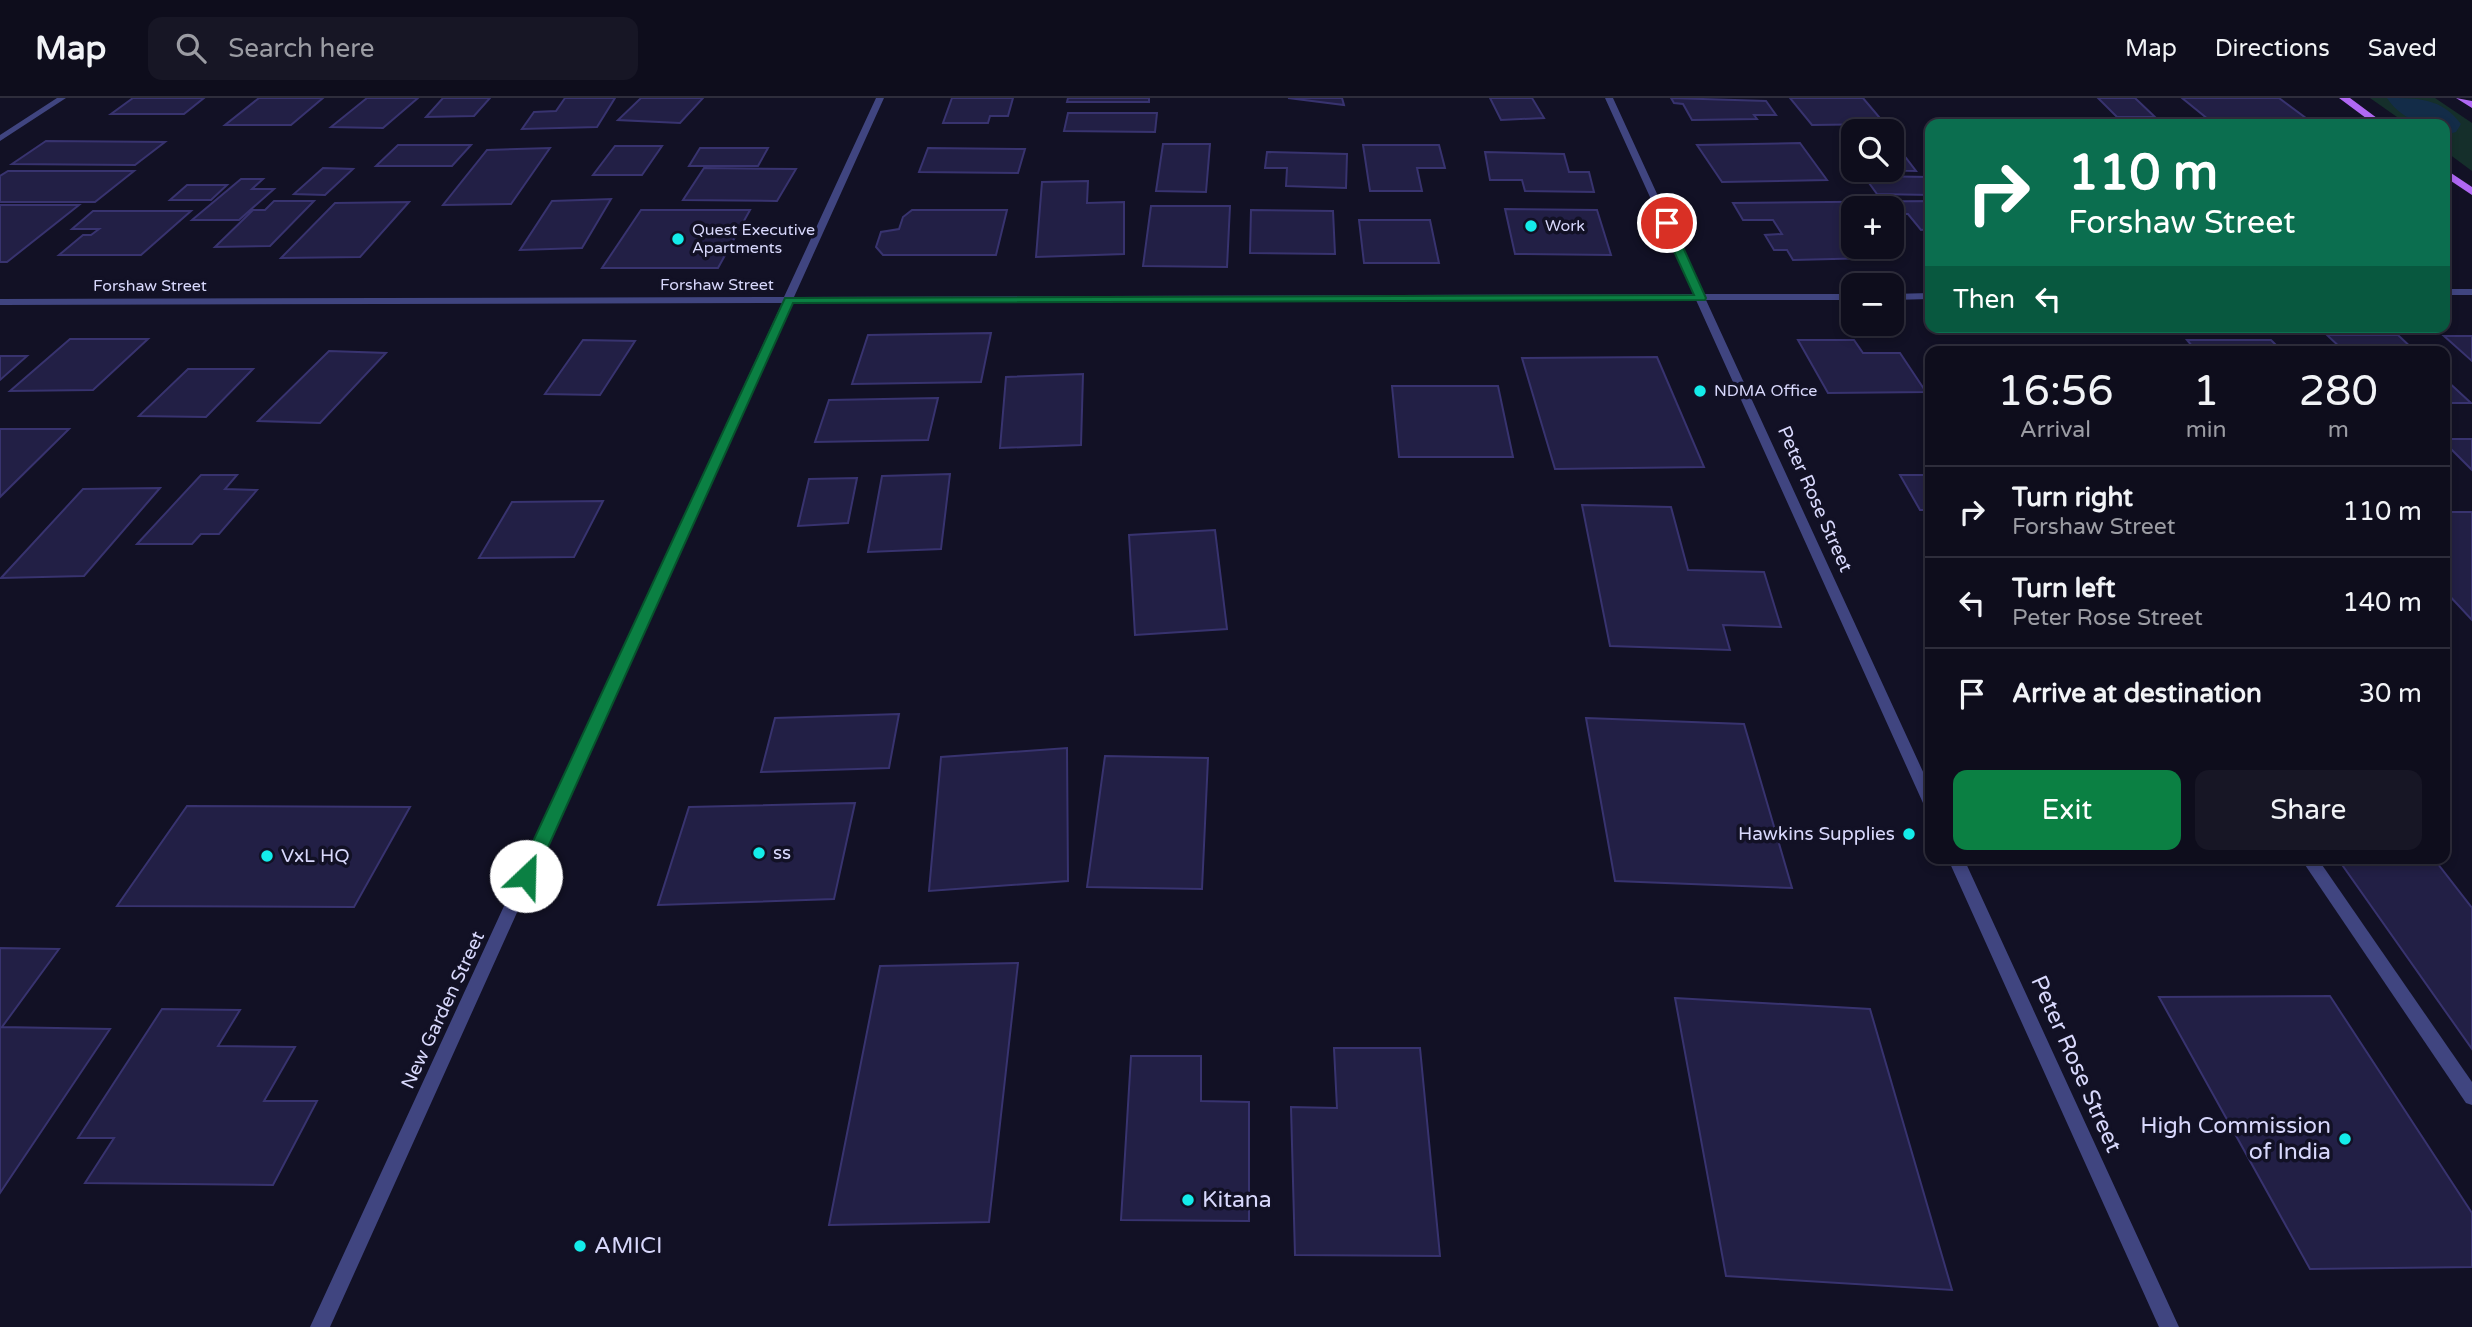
<!DOCTYPE html>
<meta charset="utf-8">
<style>
body{margin:0;font-family:"Varela Round",sans-serif;background:#171625;color:#f1f3f6;height:100vh;display:flex;flex-direction:column;font-size:26px;white-space:nowrap}
*{box-sizing:border-box;margin:0}
p{font-size:23px;color:#9b9ca3}
.icon{flex:none;width:38px;height:38px;fill:none;stroke:currentColor;stroke-width:2;stroke-linecap:round;stroke-linejoin:round}
.map{position:relative;flex:1;overflow:hidden}
.side{position:absolute;left:1925px;top:248px;width:525px;height:518px;display:flex;flex-direction:column;background:#0e0d1c;border-radius:14px;box-shadow:0 4px 10px #0003,0 0 0 2px #2e2d3b}
.side>*{flex:none}
.hud{position:absolute;left:1925px;top:21px;width:525px;height:214px;border-radius:14px;box-shadow:0 4px 10px #0003,0 0 0 2px #2e2d3b;background:#0b6e4f;color:#fff;overflow:hidden}
.fabs{position:absolute;left:1841px;top:21px;display:grid;gap:14px}
.fabs a{display:grid;place-items:center;width:63px;height:63px;border-radius:14px;background:#0e0d1c;box-shadow:0 4px 10px #0003,0 0 0 2px #2e2d3b;font-size:35px}
.pin{position:absolute;display:grid;place-items:center;width:60px;height:60px;color:#fff;margin:-30px;border:4px solid #fff;border-radius:50%;box-shadow:0 2px 7px #0007}
.me{position:absolute;width:77px;margin:-38px;rotate:24deg;stroke-linejoin:round;filter:drop-shadow(0 0 5px #0008)}
.turn{display:flex;align-items:center;gap:24px;height:147px;padding:0 28px;font-size:32px}
.turn .icon{width:91px;height:91px;stroke-width:2.5}
.turn b{display:block;font-size:49px;line-height:60px}
.then{display:flex;align-items:center;height:66px;padding:0 28px;background:#0003;gap:14px;font-size:26px}
.eta{display:flex;justify-content:space-evenly;align-items:center;height:119px;text-align:center}
.eta b{font-size:42px;font-weight:600;line-height:49px}
.cta{display:flex;gap:14px;margin-top:auto;padding:14px 28px}
.cta a{flex:1;height:80px;border-radius:14px;background:#0b8043;color:#fff;font-size:28px;font-weight:600;line-height:80px;text-align:center}
.cta a+a{background:#171625;color:#f1f3f6}
ul{padding:0;list-style:none}
li{display:flex;align-items:center;gap:21px;height:91px;padding:0 28px;border-top:2px solid #2e2d3b}
li div{flex:1}
li b{display:block;font-size:26px}
li em{font-style:normal}
header{display:flex;align-items:center;gap:42px;box-sizing:border-box;height:98px;padding:0 35px;background:#0e0d1c;border-bottom:2px solid #2e2d3b}
header strong{font-size:33px}
nav{display:flex;gap:38px;margin-inline-start:auto;font-size:24px}
.search{width:490px;height:63px;background:#171625;display:flex;align-items:center;gap:18px;box-sizing:border-box;padding:0 24px;border-radius:14px;color:#9b9ca3;font-size:26px}
.map>svg:first-child{display:block}
</style>
<header>
<strong>Map</strong>
<div class="search"><svg class="icon" aria-label="search" viewBox="0 0 24 24"><circle cx="10" cy="10" r="6"/><path d="M15 15l6 6"/></svg>Search here</div>
<nav><a>Map</a><a>Directions</a><a>Saved</a></nav>
</header>
<div class="map">
<svg width="2472" height="1229" viewBox="0 0 2472 1229">
<rect width="100%" height="100%" fill="#121125"/>
<path fill="#152f2b" d="M2370,0H2435L2472,25V73L2445,53V26H2407Z"/>
<g fill="none" stroke-linecap="round" stroke-linejoin="round">
<path fill="#132c48" fill-rule="evenodd" d="M2387,0C2418,0 2442,0 2461,26L2456,34L2445,37V26C2420,26 2402,22 2387,0Z"/>
</g>
<path fill="#221f45" stroke="#38336f" stroke-width="2" d="M133,0H204L184,16H111Z
M259,0H323L291,27H225Z
M367,0H418L383,30L331,29Z
M443,0H490L474,18L426,19Z
M565,0H615L597,29L522,31L534,14L556,13Z
M641,0H703L680,25L618,22Z
M952,0H1013L1008,18H990L988,25H943Z
M1068,0H1149V4H1067Z
M1288,0H1342L1344,7Z
M1490,0H1532L1544,20L1501,22Z
M1671,0L1766,3L1776,17H1754L1757,21L1692,22L1683,6L1674,5Z
M1790,0H1863L1885,26L1812,27Z
M2098,0H2135L2155,19H2117Z
M2182,0H2279L2314,26H2214Z
M1068,15H1157L1155,34L1064,33Z
M46,43L165,44L135,67L12,66Z
M1800,45L1827,82L1722,84L1697,47Z
M1163,46H1210L1206,94L1156,93Z
M398,47H471L452,68H376Z
M1363,47H1439L1445,70H1417L1422,93H1370Z
M615,48H662L642,77H593Z
M550,50L511,106L443,107L487,52Z
M700,50H768L758,68H689Z
M928,50L1025,51L1018,75L919,74Z
M1267,54L1347,56L1346,90L1286,88L1287,70H1265Z
M1485,54L1564,56L1569,74H1589L1594,94L1525,93L1522,82H1490Z
M1892,56H1903L1916,73L1868,72H1892Z
M323,70L353,71L325,97L294,96Z
M704,70L796,71L777,103L683,102Z
M8,73H134L95,104H0V78Z
M1864,78L1930,79V97L1877,96Z
M241,81H263L252,91H274L239,122H192Z
M1088,83L1087,105L1124,104V156L1036,159L1042,84Z
M187,87H227L211,102H170Z
M611,101L582,150L520,152L552,103Z
M274,103H314L270,148L215,149L253,112H265Z
M1930,103V131L1921,132L1908,116H1892V110H1853V149H1864L1872,160L1793,162L1787,152H1774L1765,137L1782,136L1773,122H1743L1733,105Z
M409,104L360,159L281,160L335,105Z
M0,107H79L7,164H0Z
M1151,108H1230L1227,169L1143,168Z
M1505,111L1597,112L1611,157L1515,156Z
M641,112H750L718,170H602Z
M912,112H1007L996,157H883L876,149L881,134L899,131L903,119Z
M1251,112L1333,113L1335,156L1250,155Z
M93,113H191L141,157H59L83,137H91L99,131H72Z
M1359,122H1430L1439,165H1364Z
M991,235L981,284L852,286L868,237Z
M2327,237H2398L2416,254H2345Z
M2444,238H2472V263Z
M70,241H148L93,292L10,293Z
M583,242L635,243L600,297L545,296Z
M1798,242H1854L1863,255H1900L1926,294L1828,295Z
M2187,242H2271L2283,254H2197Z
M329,253L386,255L320,325L258,323Z
M0,258H27L0,282Z
M1657,259L1704,369L1555,371L1522,260Z
M188,271H253L206,319L139,318Z
M1083,276L1081,347L1000,350L1006,279Z
M2445,281L2471,305H2445Z
M1392,288H1498L1513,359H1399Z
M938,300L928,342L815,344L829,302Z
M0,331H69L0,399Z
M2445,341H2472V372L2445,345Z
M950,376L941,451L868,454L882,378Z
M201,377H237L225,391L257,392L219,436H201L192,446H137Z
M1900,377H1930V412H1920Z
M857,380L848,425L798,428L809,381Z
M160,390L84,478L1,480L83,391Z
M603,403L574,459L479,460L512,404Z
M1582,407L1671,409L1688,472L1764,474L1781,529L1723,527L1730,552L1610,548Z
M2445,414H2472V522L2445,493Z
M1215,432L1227,531L1135,537L1129,437Z
M899,616L889,670L761,674L775,620Z
M1586,620L1744,626L1792,790L1615,783Z
M1067,650L1068,783L929,793L941,659Z
M1105,658L1208,660L1202,791L1087,789Z
M855,705L834,801L658,807L689,709Z
M187,708L410,709L354,809L117,808Z
M2338,761H2434L2472,810V951Z
M0,850L59,851L2,929L110,931L0,1095Z
M1018,865L989,1124L829,1127L880,868Z
M2330,898L2472,1115V1169L2310,1171L2159,899Z
M1675,900L1870,911L1952,1192L1726,1178Z
M162,911L240,912L218,948L295,949L264,1003H317L273,1087L85,1085L114,1040H78Z
M1334,950H1420L1440,1158L1295,1157L1291,1009L1337,1010Z
M1131,958H1201V1003L1249,1004V1123L1121,1122Z"/>
<g fill="none" stroke-linecap="round" stroke-linejoin="round">
<path fill="#404580" fill-rule="evenodd" d="M2301,761H2318L2472,984V1007L2466,1005Z"/>
<path fill="#404580" fill-rule="evenodd" d="M57,0H66L0,43V37Z
M876,0H884L794,199L1694,196L1605,0H1613L1703,196H1853V202H1706L1930,689V711L1925,709L1923,705L1696,202L792,205L330,1229H310L782,205L0,207V201L784,199Z
M2445,191H2472V197H2445Z
M1930,195V201L1892,202V196Z
M1948,761H1964L2179,1229H2159Z"/>
<path fill="#b068f3" fill-rule="evenodd" d="M2339,0H2350L2385,26H2374Z
M2456,0L2472,3V10Z
M2445,71L2472,89V97L2445,79Z"/>
</g>
<path fill="#0b8043" stroke="#07532c" stroke-width="2" d="M1667,122L1672,125L1706,200L1705,202L793,205L535,778L532,783H520L517,778L785,200L1694,197L1661,125Z"/>
<g fill="#14ecea" stroke="#121125" stroke-width="2.5">
<circle cx="1531" cy="128" r="7"/>
<circle cx="678" cy="141" r="7"/>
<circle cx="1700" cy="293" r="7"/>
<circle cx="1909" cy="736" r="7"/>
<circle cx="759" cy="755" r="7"/>
<circle cx="267" cy="758" r="7"/>
<circle cx="2345" cy="1041" r="7"/>
<circle cx="1188" cy="1102" r="7"/>
<circle cx="580" cy="1148" r="7"/>
</g>
<g text-anchor="middle" dominant-baseline="central" stroke-width="7" stroke-linejoin="round" paint-order="stroke">
<g font-size="16" fill="#d8d8fc" stroke="#121125" text-anchor="start">
<text x="1545" y="128">Work</text>
<text x="692" y="132">Quest Executive<tspan x="692" dy="18">Apartments</tspan></text>
<text x="1714" y="293">NDMA Office</text>
</g>
<g font-size="16" fill="#d8d8fc" stroke="#121125">
<text x="717" y="187">Forshaw Street</text>
<text x="150" y="188">Forshaw Street</text>
</g>
<g font-size="19" fill="#d8d8fc" stroke="#121125">
<text transform="translate(1815 401) rotate(66)">Peter Rose Street</text>
<text transform="translate(443 912) rotate(-65)">New Garden Street</text>
</g>
<g font-size="19" fill="#d8d8fc" stroke="#121125" text-anchor="start">
<text x="1895" y="736" text-anchor="end">Hawkins Supplies</text>
<text x="773" y="755">ss</text>
<text x="281" y="758">VxL HQ</text>
</g>
<g font-size="23" fill="#d8d8fc" stroke="#121125">
<text transform="translate(2076 966) rotate(66)">Peter Rose Street</text>
</g>
<g font-size="23" fill="#d8d8fc" stroke="#121125" text-anchor="start">
<text x="2331" y="1028" text-anchor="end">High Commission<tspan x="2331" dy="26">of India</tspan></text>
<text x="1202" y="1102">Kitana</text>
<text x="594" y="1148">AMICI</text>
</g>
</g>
</svg>
<div class="fabs">
<a><svg class="icon" aria-label="search" viewBox="0 0 24 24"><circle cx="10" cy="10" r="6"/><path d="M15 15l6 6"/></svg></a>
<a>+</a>
<a>−</a>
</div>
<div class="pin" style="left:1667px;top:125px;background:#d93025"><svg class="icon" aria-label="arrive" viewBox="0 0 24 24"><path d="M6 21V4h12l-3 4 3 4H6"/></svg></div>
<svg class="me" style="left:526px;top:778px" viewBox="-20 -20 40 40"><circle r="19" fill="#fff"/><path d="M0-13L10 11 0 6-10 11z" fill="#0b8043"/></svg>
<div class="hud">
<div class="turn"><svg class="icon" aria-label="right" viewBox="0 0 24 24"><path d="M7 20v-9h11M14 6l5 5-5 5"/></svg><div><b>110 m</b>Forshaw Street</div></div>
<div class="then">Then<svg class="icon" aria-label="left" viewBox="0 0 24 24"><path d="M17 20v-9H6M10 6l-5 5 5 5"/></svg></div>
</div>
<section class="side">
<div class="eta">
<div><b>16:56</b><p>Arrival</p></div>
<div><b>1</b><p>min</p></div>
<div><b>280</b><p>m</p></div>
</div>
<ul>
<li><svg class="icon" aria-label="right" viewBox="0 0 24 24"><path d="M7 20v-9h11M14 6l5 5-5 5"/></svg><div><b>Turn right</b><p>Forshaw Street</p></div><em>110 m</em></li>
<li><svg class="icon" aria-label="left" viewBox="0 0 24 24"><path d="M17 20v-9H6M10 6l-5 5 5 5"/></svg><div><b>Turn left</b><p>Peter Rose Street</p></div><em>140 m</em></li>
<li><svg class="icon" aria-label="arrive" viewBox="0 0 24 24"><path d="M6 21V4h12l-3 4 3 4H6"/></svg><div><b>Arrive at destination</b></div><em>30 m</em></li>
</ul>
<div class="cta"><a>Exit</a><a>Share</a></div>
</section>
</div>
